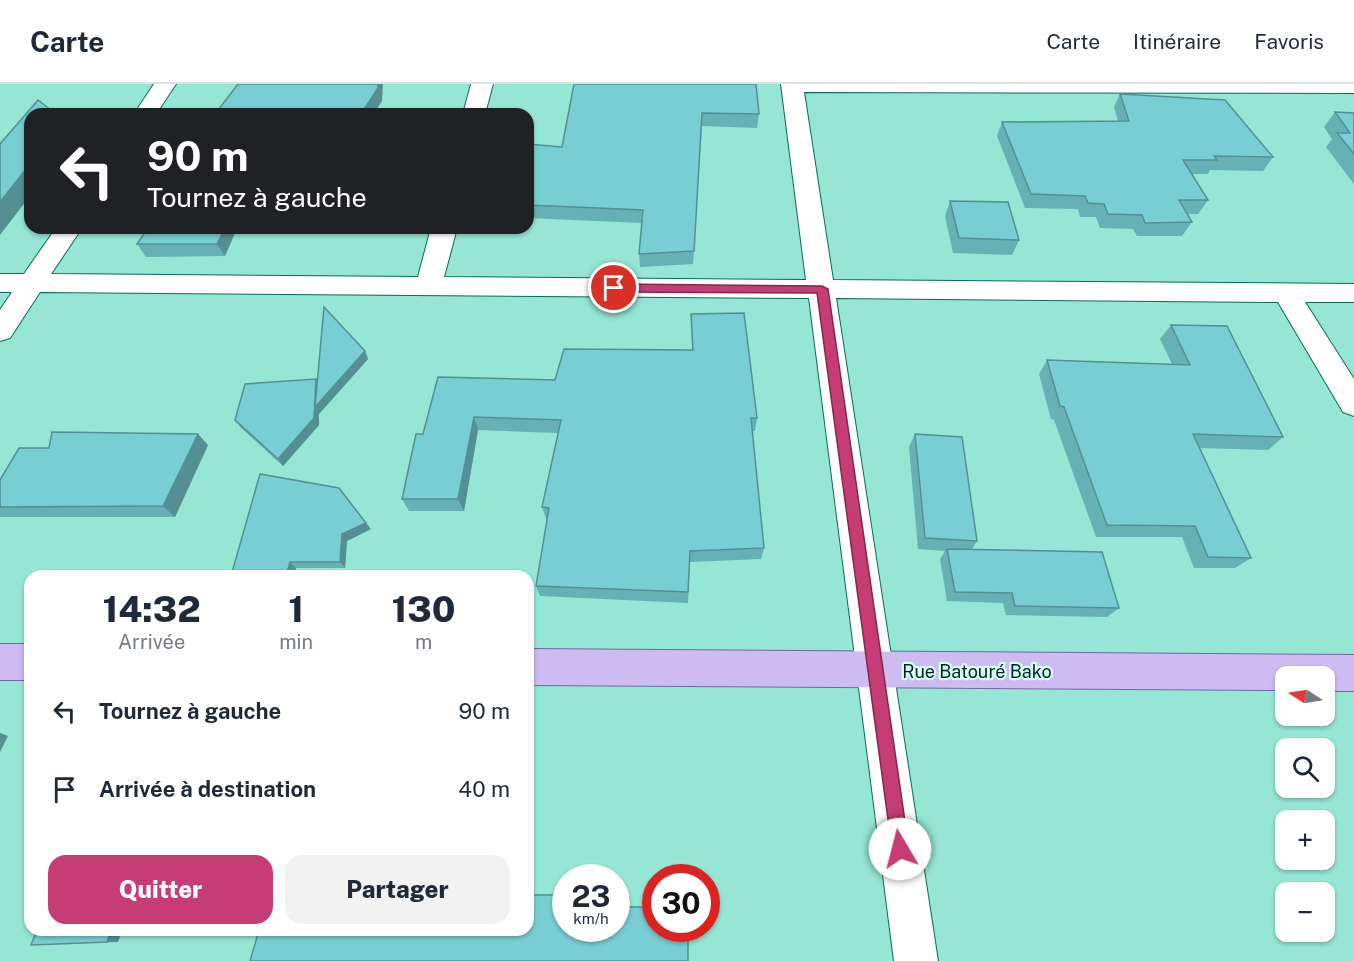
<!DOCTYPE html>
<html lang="fr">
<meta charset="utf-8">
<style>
body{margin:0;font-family:"Public Sans",sans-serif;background:#f2f2f3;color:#1f2937;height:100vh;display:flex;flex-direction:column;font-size:22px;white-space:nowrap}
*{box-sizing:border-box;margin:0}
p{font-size:20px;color:#747a83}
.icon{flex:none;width:33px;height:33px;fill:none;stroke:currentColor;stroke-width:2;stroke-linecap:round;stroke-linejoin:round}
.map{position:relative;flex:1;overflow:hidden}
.sheet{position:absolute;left:24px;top:486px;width:510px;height:366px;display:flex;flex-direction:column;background:#fff;border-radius:18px;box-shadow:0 2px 4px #0004}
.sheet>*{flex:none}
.guide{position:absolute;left:24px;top:24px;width:510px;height:126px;border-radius:18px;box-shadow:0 2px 4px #0004;background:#202124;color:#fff;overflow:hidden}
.needle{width:39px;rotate:282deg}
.buttons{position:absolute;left:1275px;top:582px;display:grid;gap:12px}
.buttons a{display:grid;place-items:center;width:60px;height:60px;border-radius:12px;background:#fff;box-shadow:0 2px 4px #0004;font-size:30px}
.speed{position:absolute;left:552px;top:780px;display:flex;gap:12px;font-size:30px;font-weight:700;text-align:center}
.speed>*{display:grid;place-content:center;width:78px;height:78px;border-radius:50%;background:#fff;box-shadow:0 2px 4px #0004;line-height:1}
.speed small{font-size:15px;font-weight:400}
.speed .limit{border:9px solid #d22;background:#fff;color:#111}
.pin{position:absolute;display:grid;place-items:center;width:51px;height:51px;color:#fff;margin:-26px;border:3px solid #fff;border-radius:50%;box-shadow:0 2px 6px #0007}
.me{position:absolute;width:66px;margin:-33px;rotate:352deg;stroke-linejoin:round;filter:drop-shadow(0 0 4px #0008)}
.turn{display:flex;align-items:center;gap:21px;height:126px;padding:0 24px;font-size:27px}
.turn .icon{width:78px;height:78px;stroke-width:2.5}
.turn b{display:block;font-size:42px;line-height:51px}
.eta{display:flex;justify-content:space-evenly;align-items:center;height:102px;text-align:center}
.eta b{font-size:36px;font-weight:800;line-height:42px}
.cta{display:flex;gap:12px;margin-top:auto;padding:12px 24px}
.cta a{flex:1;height:69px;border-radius:18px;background:#c63d76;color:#fff;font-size:24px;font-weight:800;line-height:69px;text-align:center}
.cta a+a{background:#f2f2f3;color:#1f2937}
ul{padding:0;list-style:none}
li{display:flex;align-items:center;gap:18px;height:78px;padding:0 24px}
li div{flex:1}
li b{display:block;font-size:22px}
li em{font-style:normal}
header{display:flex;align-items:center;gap:36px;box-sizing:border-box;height:84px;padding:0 30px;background:#fff;border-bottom:2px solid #e0e1e3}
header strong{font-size:28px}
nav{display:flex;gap:33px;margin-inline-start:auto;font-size:21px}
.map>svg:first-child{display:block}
</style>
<header>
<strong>Carte</strong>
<nav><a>Carte</a><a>Itinéraire</a><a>Favoris</a></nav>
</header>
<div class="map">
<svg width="1354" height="877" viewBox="0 0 1354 877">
<rect width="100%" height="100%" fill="#95e6d4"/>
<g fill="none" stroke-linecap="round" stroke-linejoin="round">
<defs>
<path id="minor" d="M154,0H176L156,30H134Z
M471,0H493L485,30H463Z
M781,0H1354V9L804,8L833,196L1354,200V218H1305L1354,295V332L1343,328L1278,218L836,214L938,877H894L809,214L40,208L10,254L0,257V226L12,208H0V190H24L56,144H82L51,190L418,193L431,144H457L444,193L806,196Z"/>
<path id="major" d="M0,560H30V596H0Z
M528,565L1354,571V607H1324V592H1286V606L528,601Z"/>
</defs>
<use href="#minor" stroke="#096a5b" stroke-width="2"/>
<use href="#major" stroke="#7169a1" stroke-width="2"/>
<use href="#minor" fill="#fff" fill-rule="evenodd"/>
<use href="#major" fill="#cebbf1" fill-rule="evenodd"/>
</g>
<path fill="#67b1b5" d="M574,0L759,30L757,44L702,42L693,180L640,183L639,170L642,139L528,134V60L562,63Z
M1120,10L1273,73L1263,87L1210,86L1208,90H1192L1208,116L1198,130H1187L1192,138L1182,152H1137L1133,145L1100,144L1096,133H1080L1078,125L1025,124L997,52L1002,38L1118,37L1114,23Z
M1335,28L1354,29V100L1326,63L1332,55L1324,43Z
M950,117L1019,156L1012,171L953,169L945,132Z
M237,144L225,172L146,173L137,160Z
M691,230L757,334L755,347H752L764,464L761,475L690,478L688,519L540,512L536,502L547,435H546L542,423L558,349L478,346L464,427H409L402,415L423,350L555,296L692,266Z
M1171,241L1283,353L1268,366L1199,364L1251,474L1235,484H1194L1182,453H1096L1054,336L1051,335L1039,290L1047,276L1172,280L1160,255Z
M365,267L368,275L319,330V341L283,382L240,343L235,336L317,298Z
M915,350L977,457L972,465L1119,524L1107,533L1006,531L1003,519L947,517L940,475L945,467L918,465L909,363Z
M208,361L175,433H0V396L49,364Z
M371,445L347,457L345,484H296L293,492H231Z
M37,846L118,858L44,861H31Z"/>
<path fill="#549093" d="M378,0H383L382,17L374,30H361Z
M30,80V112L0,151V118Z
M225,144H237L225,172L217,160Z
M365,267L368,275L319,330V341L283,382L278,375L316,295L320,303Z
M474,333L478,346L464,427L458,415Z
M198,350L208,361L175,433L163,422Z
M366,439L371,445L347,457L345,484L340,478L342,450Z
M290,478L296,484L293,492H286Z
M0,649L8,652L0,668Z
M628,812L630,814V825L628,823Z
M111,846H122L118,858H107Z"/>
<path fill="#78ced2" stroke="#549093" stroke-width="1.5" d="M238,0H378V4L361,30H215Z
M574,0H756L759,30L702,29L694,167L639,170L643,126L528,121V60L562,63Z
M1120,10L1225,16L1273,73L1214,72L1217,76H1183L1208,116H1179L1192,138L1145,139L1142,131L1108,130L1104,120L1088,119L1085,112L1031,110L1002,38L1129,37Z
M38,16L56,30H30V80L0,118V60Z
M1335,28L1354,29V70L1337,49H1350Z
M950,117L1008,118L1019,156L959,154Z
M148,144H225L217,160H137Z
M324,223L365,267L315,323Z
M744,229L757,334H751L764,464L690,467L688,508L536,502L549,424L542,423L561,336L474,333L458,415H402L416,350H423L438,293L555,296L564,265L693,266L691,230Z
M1171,241L1227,242L1283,353L1193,350L1251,474L1208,473L1195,442L1107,441L1064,323L1060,322L1047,276L1190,281Z
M316,295L314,334L278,375L235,336L245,300Z
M52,348L198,350L163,422L0,423V396L19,364H49Z
M915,350L962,353L977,457L925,454Z
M260,390L339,404L366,439L342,450L340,478H290L286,492H231Z
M947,465L1102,468L1119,524L1015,522L1012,509L955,508Z
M528,811H566V844H616V812H628V823H656V844H688V877H250L259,846H528Z
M37,846H111L107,858L31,861Z"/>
<path fill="#c63d76" stroke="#81284d" stroke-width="1.5" d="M614,200L822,202L828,205L909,765L906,771L900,774L894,771L892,765L817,209L614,208L608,204Z"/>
<g text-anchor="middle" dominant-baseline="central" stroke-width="4.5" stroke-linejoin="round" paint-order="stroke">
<g font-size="18" fill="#01241e" stroke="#d7fef5">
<text x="977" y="587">Rue Batouré Bako</text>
</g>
</g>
</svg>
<div class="buttons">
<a><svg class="needle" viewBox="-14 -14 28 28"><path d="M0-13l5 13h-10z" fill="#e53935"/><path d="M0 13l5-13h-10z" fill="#747a83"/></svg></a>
<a><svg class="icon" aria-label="search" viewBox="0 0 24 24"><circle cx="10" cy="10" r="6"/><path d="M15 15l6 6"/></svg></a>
<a>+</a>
<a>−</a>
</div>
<div class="speed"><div>23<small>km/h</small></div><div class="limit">30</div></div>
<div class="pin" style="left:614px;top:204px;background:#d93025"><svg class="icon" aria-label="arrive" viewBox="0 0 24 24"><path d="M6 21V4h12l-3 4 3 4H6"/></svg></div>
<svg class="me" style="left:900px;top:765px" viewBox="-20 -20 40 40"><circle r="19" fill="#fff"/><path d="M0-13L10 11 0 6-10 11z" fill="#c63d76"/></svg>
<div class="guide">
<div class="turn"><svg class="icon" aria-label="left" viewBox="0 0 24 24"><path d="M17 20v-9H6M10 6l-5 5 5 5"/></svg><div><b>90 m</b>Tournez à gauche</div></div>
</div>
<section class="sheet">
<div class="eta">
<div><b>14:32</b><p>Arrivée</p></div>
<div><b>1</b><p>min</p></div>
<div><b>130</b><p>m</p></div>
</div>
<ul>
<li><svg class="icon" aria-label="left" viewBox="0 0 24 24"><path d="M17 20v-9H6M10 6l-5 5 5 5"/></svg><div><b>Tournez à gauche</b></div><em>90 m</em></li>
<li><svg class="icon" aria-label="arrive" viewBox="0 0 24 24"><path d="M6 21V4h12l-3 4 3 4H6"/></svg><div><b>Arrivée à destination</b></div><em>40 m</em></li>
</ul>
<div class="cta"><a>Quitter</a><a>Partager</a></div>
</section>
</div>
